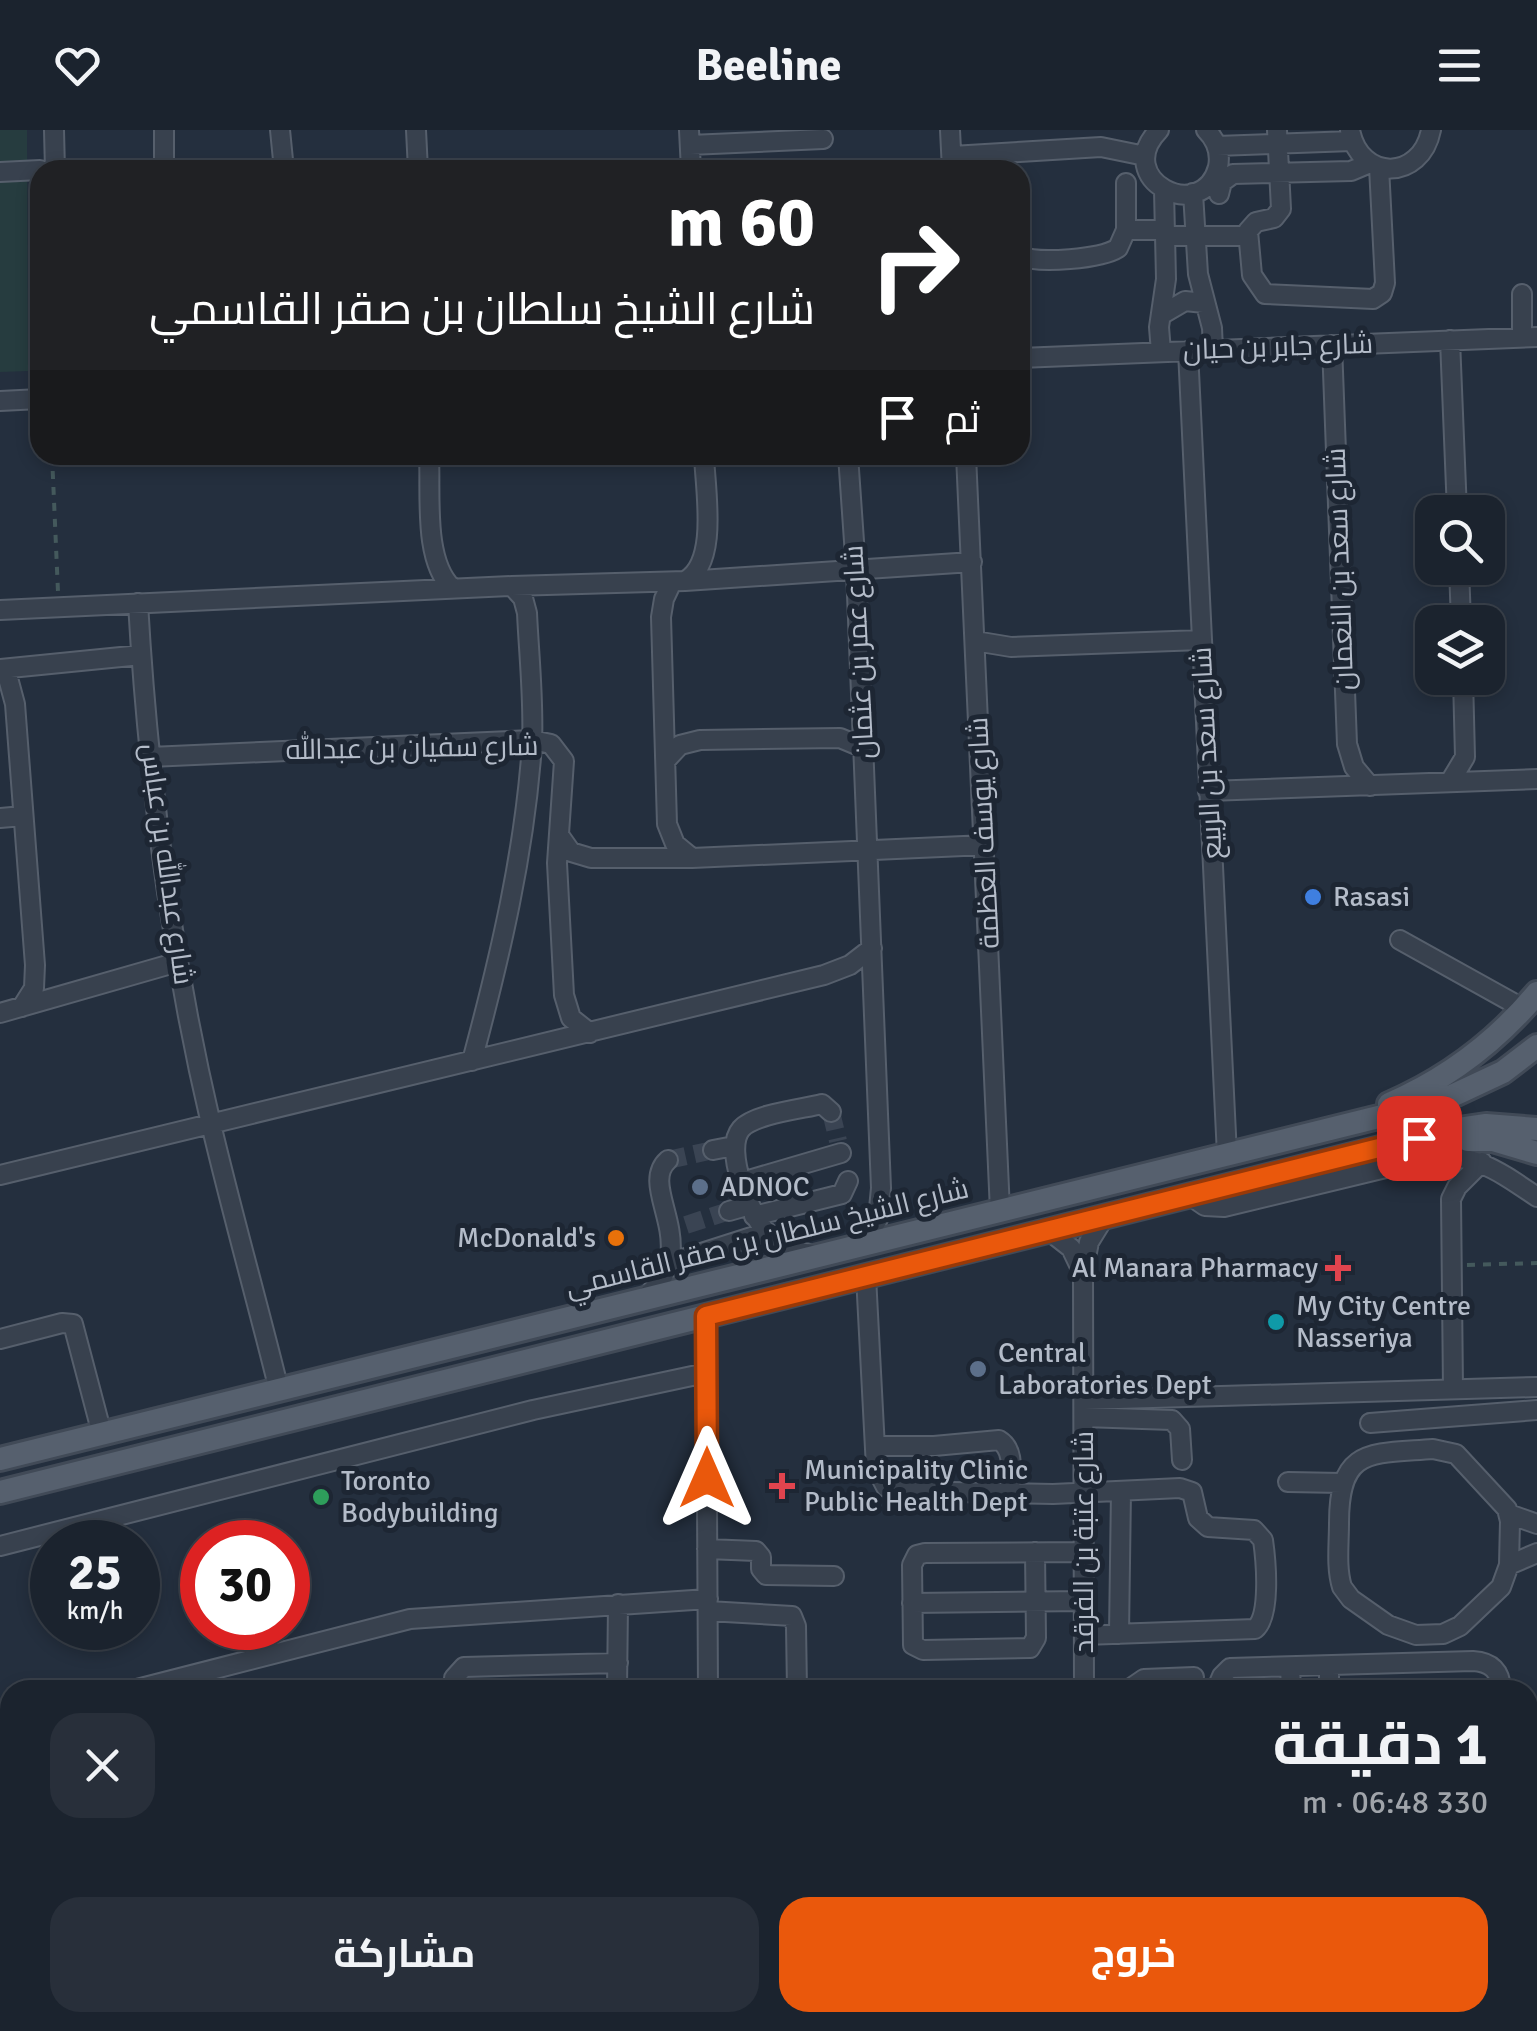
<!DOCTYPE html>
<html lang="ar">
<meta charset="utf-8">
<style>
body{margin:0;font-family:Signika,Cairo,sans-serif;background:#282f3a;color:#f1f3f6;direction:rtl;height:100vh;display:flex;flex-direction:column;font-size:38px;white-space:nowrap}
*{box-sizing:border-box;margin:0}
p{font-size:32px;color:#a0a4aa}
.icon{flex:none;width:55px;height:55px;fill:none;stroke:currentColor;stroke-width:2;stroke-linecap:round;stroke-linejoin:round}
.map{position:relative;flex:1;overflow:hidden;direction:ltr}
.details{position:absolute;left:0px;top:1550px;width:1538px;height:352px;display:flex;flex-direction:column;background:#1b232e;border-radius:30px 30px 0 0;box-shadow:0 5px 15px #0003,0 0 0 2px #39404a;direction:rtl}
.details>*{flex:none}
.hud{position:absolute;left:30px;top:30px;width:1000px;height:305px;border-radius:30px;box-shadow:0 5px 15px #0003,0 0 0 2px #39404a;direction:rtl;background:#202124;color:#fff;overflow:hidden}
.tools{position:absolute;left:1415px;top:365px;display:grid;gap:20px}
.tools a{display:grid;place-items:center;width:90px;height:90px;border-radius:20px;background:#1b232e;box-shadow:0 5px 15px #0003,0 0 0 2px #39404a;font-size:50px}
.speed{position:absolute;left:30px;top:1390px;display:flex;gap:20px;font-size:50px;font-weight:700;text-align:center}
.speed>*{display:grid;place-content:center;width:130px;height:130px;border-radius:50%;background:#1b232e;box-shadow:0 5px 15px #0003,0 0 0 2px #39404a;line-height:1}
.speed small{font-size:25px;font-weight:400}
.speed .limit{border:15px solid #d22;background:#fff;color:#111}
.pin{position:absolute;display:grid;place-items:center;width:85px;height:85px;color:#fff;margin:-42px;border-radius:20px;box-shadow:0 5px 15px #0006}
.me{position:absolute;width:110px;margin:-55px;rotate:0deg;stroke-linejoin:round;filter:drop-shadow(0 0 8px #0008)}
.turn{display:flex;align-items:center;gap:35px;height:210px;padding:0 50px;font-size:45px}
.turn .icon{width:130px;height:130px;stroke-width:2.5}
.turn b{display:block;font-size:70px;line-height:85px}
.then{display:flex;align-items:center;height:95px;padding:0 50px;background:#0003;gap:20px;font-size:38px}
.round{display:grid;place-items:center;flex:none;width:105px;height:105px;border-radius:30px;background:#282f3a}
.overview{display:flex;align-items:center;justify-content:space-between;height:170px;padding:0 50px}
h1{font-size:60px;font-weight:700;line-height:75px}
.primary-button{display:flex;gap:20px;margin-top:auto;padding:20px 50px}
.primary-button a{flex:1;height:115px;border-radius:30px;background:#ea580c;color:#fff;font-size:40px;font-weight:700;line-height:115px;text-align:center}
.primary-button a+a{background:#282f3a;color:#f1f3f6}
header{display:flex;justify-content:space-between;align-items:center;height:130px;padding:0 50px;background:#1b232e;font-size:45px;font-weight:700}
.map>svg:first-child{display:block}
</style>
<header><svg class="icon" aria-label="menu" viewBox="0 0 24 24"><path d="M4 6h16M4 12h16M4 18h16"/></svg>Beeline<svg class="icon" aria-label="heart" viewBox="0 0 24 24"><path d="M12 20l-8-8c-3-5 5-10 8-4 3-6 11-1 8 4z"/></svg></header>
<div class="map">
<svg width="1537" height="1901" viewBox="0 0 1537 1901">
<rect width="100%" height="100%" fill="#242f3e"/>
<path fill="#263c3f" d="M0,0H27L28,241L0,242Z"/>
<g fill="none" stroke-linecap="round" stroke-linejoin="round">
<path stroke="#3a4453" stroke-width="18" stroke-dasharray="18 9" stroke-linecap="butt" d="M831,982L838,1011
M668,1030L713,1020
M686,1095L729,1081"/>
<defs>
<path id="minor" d="M164,0V40
M280,0L284,40
M416,0L418,40
M689,0L691,40
M950,0L952,40
M1159,0C1111,49 1202,96 1218,37C1221,22 1216,10 1206,0
M1277,0L1281,79L1274,88L1256,92L1248,101L1252,145L1265,164L1373,169L1382,163L1385,153L1379,37
M1350,0C1360,52 1421,51 1431,0
M690,15L823,9
M1217,16L1352,11
M952,26L1101,17L1145,26
M52,40H55L54,0
M0,42L40,40
M1193,63L1198,144L1212,198L1213,220
M1219,64L1222,52L1233,44L1351,41L1370,33
M1126,100H1165
M1165,106H1248
M1020,126C1039,134 1101,129 1118,118L1126,100V53
M1161,185L1185,171L1204,173
M1522,207V164
M1450,210L1457,382
M1332,215L1347,614L1354,637L1370,656
M1188,221L1227,1025
M1161,222L1159,197L1166,149L1164,60
M1020,228L1537,207
M0,271L40,269
M429,325C431,364 423,430 452,458
M848,325L856,440L881,1058L878,1089L863,1115
M966,325L1000,1081
M1459,438L1461,492
M685,451C719,433 705,359 704,325
M672,452L664,469L661,487L667,694L675,714L692,728
M138,473C148,648 171,824 211,994C232,1083 257,1171 279,1260
M0,480L512,456L685,451L972,432
M975,511L1011,517L1201,510
M0,539L141,525
M1,539L8,548L15,574L35,835L34,858L22,877
M150,627L532,610L551,614L564,631L557,733L564,865L571,888L590,903
M666,630L680,615L700,610L840,608L864,618
M1450,652L1465,627L1463,548
M1208,661L1537,649
M0,688L23,686
M559,705L571,722L591,728H692L986,715
M1400,810L1524,879
M0,883L178,832
M472,931C500,827 525,721 532,614C534,571 529,526 527,483L523,468L512,456
M713,1020L734,1016
M0,1045L824,845L850,835L872,818
M742,1052L841,1023
M1189,1065L1205,1076L1224,1077L1423,1029C1470,1019 1500,1042 1537,1067
M729,1081L750,1075
M754,1086L842,1064L848,1051
M1048,1100L1071,1118L1083,1143
M818,1126C800,1123 784,1117 769,1105C751,1088 723,1020 741,999C754,984 802,979 822,974L831,982
M670,1133L767,1102
M866,1146L876,1338L886,1357L900,1361L1053,1364L1180,1358L1192,1362L1198,1388L1208,1397L1254,1400L1263,1410C1266,1431 1271,1486 1255,1499L1084,1505
M643,1169C707,1118 636,1058 668,1030
M706,1185L708,1560
M0,1209L62,1193L73,1194L102,1304
M1453,1259L1451,1069L1457,1057L1482,1032
M1084,1270L1537,1257
M1084,1287L1172,1290L1180,1299L1182,1330
M1370,1293L1537,1280
M875,1316H934L999,1310C1016,1320 1010,1345 1010,1363
M1433,1319L1456,1324L1507,1379L1510,1391L1509,1435L1501,1457L1460,1496L1443,1504L1416,1505L1388,1495L1351,1469L1342,1457C1336,1438 1339,1414 1339,1393C1339,1317 1370,1324 1433,1319Z
M1288,1352L1342,1353
M1509,1384L1537,1394
M0,1416L533,1280L706,1243
M707,1419L756,1421L761,1427V1439L766,1445L834,1446
M1035,1422L1036,1508L1030,1518L923,1520L913,1515L912,1435L917,1425L925,1423L1084,1422
M1509,1435L1537,1423
M912,1473L1084,1471
M708,1481L792,1486L796,1496L797,1560
M1119,1504L1121,1361
M1290,1537L1291,1560
M133,1560L410,1489L708,1469
M455,1560L454,1548L464,1537L618,1533
M617,1560L618,1474
M866,1560H930
M1084,1560L1083,1143L1089,1112L1105,1086
M1128,1560L1144,1549L1194,1547
M1216,1560L1222,1546L1230,1538L1473,1531C1491,1532 1501,1541 1501,1560
M1329,1560V1536
M0,1593L10,1591
M0,1685H10
M201,1892V1901
M368,1892V1901
M711,1892V1901
M1085,1892V1901
M1128,1892V1901
M1306,1892V1901
M54,1901V1892
M127,1901V1892
M276,1901V1892"/>
<path id="major" d="M1389,974C1447,949 1497,911 1537,863
M1468,1010H1493L1537,1023
M0,1329L1439,972L1503,942L1537,916
M0,1362L1452,1000L1486,995L1537,999"/>
</defs>
<use href="#minor" stroke="#565f6c" stroke-width="22"/>
<use href="#major" stroke="#414a57" stroke-width="28"/>
<path stroke="#44595c" stroke-width="4" stroke-dasharray="8 8" stroke-linecap="butt" d="M52,325L58,462
M1467,1135L1537,1133"/>
<use href="#minor" stroke="#38414e" stroke-width="18"/>
<use href="#major" stroke="#56606e" stroke-width="22"/>
</g>
<g fill="none" stroke-linecap="round" stroke-linejoin="round">
<defs>
<path id="route" d="M707,1348L706,1186L1419,1008"/>
</defs>
<use href="#route" stroke="#983908" stroke-width="25"/>
<use href="#route" stroke="#ea580c" stroke-width="18"/>
</g>
<circle fill="#3f7fe0" stroke="#1d2633" stroke-width="4" cx="1313" cy="767" r="10"/>
<g fill="#5c6f8a" stroke="#1d2633" stroke-width="4">
<circle cx="700" cy="1057" r="10"/>
<circle cx="978" cy="1239" r="10"/>
</g>
<circle fill="#e8710a" stroke="#1d2633" stroke-width="4" cx="616" cy="1108" r="10"/>
<g fill="#e0444e" stroke="#1d2633" stroke-width="4">
<path d="M1333 1123h10v10h10v10h-10v10h-10v-10h-10v-10h10z"/>
<path d="M777 1341h10v10h10v10h-10v10h-10v-10h-10v-10h10z"/>
</g>
<circle fill="#0f9aa8" stroke="#1d2633" stroke-width="4" cx="1276" cy="1192" r="10"/>
<circle fill="#2e9e5b" stroke="#1d2633" stroke-width="4" cx="321" cy="1367" r="10"/>
<g text-anchor="middle" dominant-baseline="central" stroke-width="10" stroke-linejoin="round" paint-order="stroke">
<g font-size="28" fill="#b4bcc9" stroke="#1d2633">
<text transform="translate(1278 217) rotate(-2)">شارع جابر بن حيان</text>
<text transform="translate(1340 439) rotate(-92)">شارع سعد بن النعمان</text>
<text transform="translate(859 522) rotate(-93)">شارع عمر بن عثمان</text>
<text transform="translate(412 618) rotate(-1)">شارع سفيان بن عبدالله</text>
<text transform="translate(1207 623) rotate(-93)">شارع سعد بن الربيع</text>
<text transform="translate(984 703) rotate(-93)">شارع يوسف العظمة</text>
<text transform="translate(167 734) rotate(82)">شارع عبدالله بن عباس</text>
<text transform="translate(767 1108) rotate(-14)">شارع الشيخ سلطان بن صقر القاسمي</text>
<text transform="translate(1084 1412) rotate(-90)">شارع عتبة بن الفرقد</text>
</g>
<g font-size="28" fill="#b4bcc9" stroke="#1d2633" text-anchor="start">
<text x="1333" y="767">Rasasi</text>
<text x="720" y="1057">ADNOC</text>
<text x="596" y="1108" text-anchor="end">McDonald's</text>
<text x="1318" y="1138" text-anchor="end">Al Manara Pharmacy</text>
<text x="1296" y="1176">My City Centre<tspan x="1296" dy="32">Nasseriya</tspan></text>
<text x="998" y="1223">Central<tspan x="998" dy="32">Laboratories Dept</tspan></text>
<text x="804" y="1340">Municipality Clinic<tspan x="804" dy="32">Public Health Dept</tspan></text>
<text x="341" y="1351">Toronto<tspan x="341" dy="32">Bodybuilding</tspan></text>
</g>
</g>
</svg>
<div class="tools">
<a><svg class="icon" aria-label="search" viewBox="0 0 24 24"><circle cx="10" cy="10" r="6"/><path d="M15 15l6 6"/></svg></a>
<a><svg class="icon" aria-label="layers" viewBox="0 0 24 24"><path d="M12 4l9 5-9 5-9-5zM3 14l9 5 9-5"/></svg></a>
</div>
<div class="speed"><div>25<small>km/h</small></div><div class="limit">30</div></div>
<div class="pin" style="left:1419px;top:1008px;background:#d93025"><svg class="icon" aria-label="arrive" viewBox="0 0 24 24"><path d="M6 21V4h12l-3 4 3 4H6"/></svg></div>
<svg class="me" style="left:707px;top:1348px" viewBox="-20 -20 40 40"><path d="M0-17L14 15 0 8-14 15z" fill="#ea580c" stroke="#fff" stroke-width="4"/></svg>
<div class="hud">
<div class="turn"><svg class="icon" aria-label="right" viewBox="0 0 24 24"><path d="M7 20v-9h11M14 6l5 5-5 5"/></svg><div><b>60 m</b>شارع الشيخ سلطان بن صقر القاسمي</div></div>
<div class="then">ثم<svg class="icon" aria-label="arrive" viewBox="0 0 24 24"><path d="M6 21V4h12l-3 4 3 4H6"/></svg></div>
</div>
<section class="details">
<div class="overview"><div><h1>1 دقيقة</h1><p>330 m · 06:48</p></div><a class="round"><svg class="icon" aria-label="close" viewBox="0 0 24 24"><path d="M6 6l12 12M18 6L6 18"/></svg></a></div>
<div class="primary-button"><a>خروج</a><a>مشاركة</a></div>
</section>
</div>
